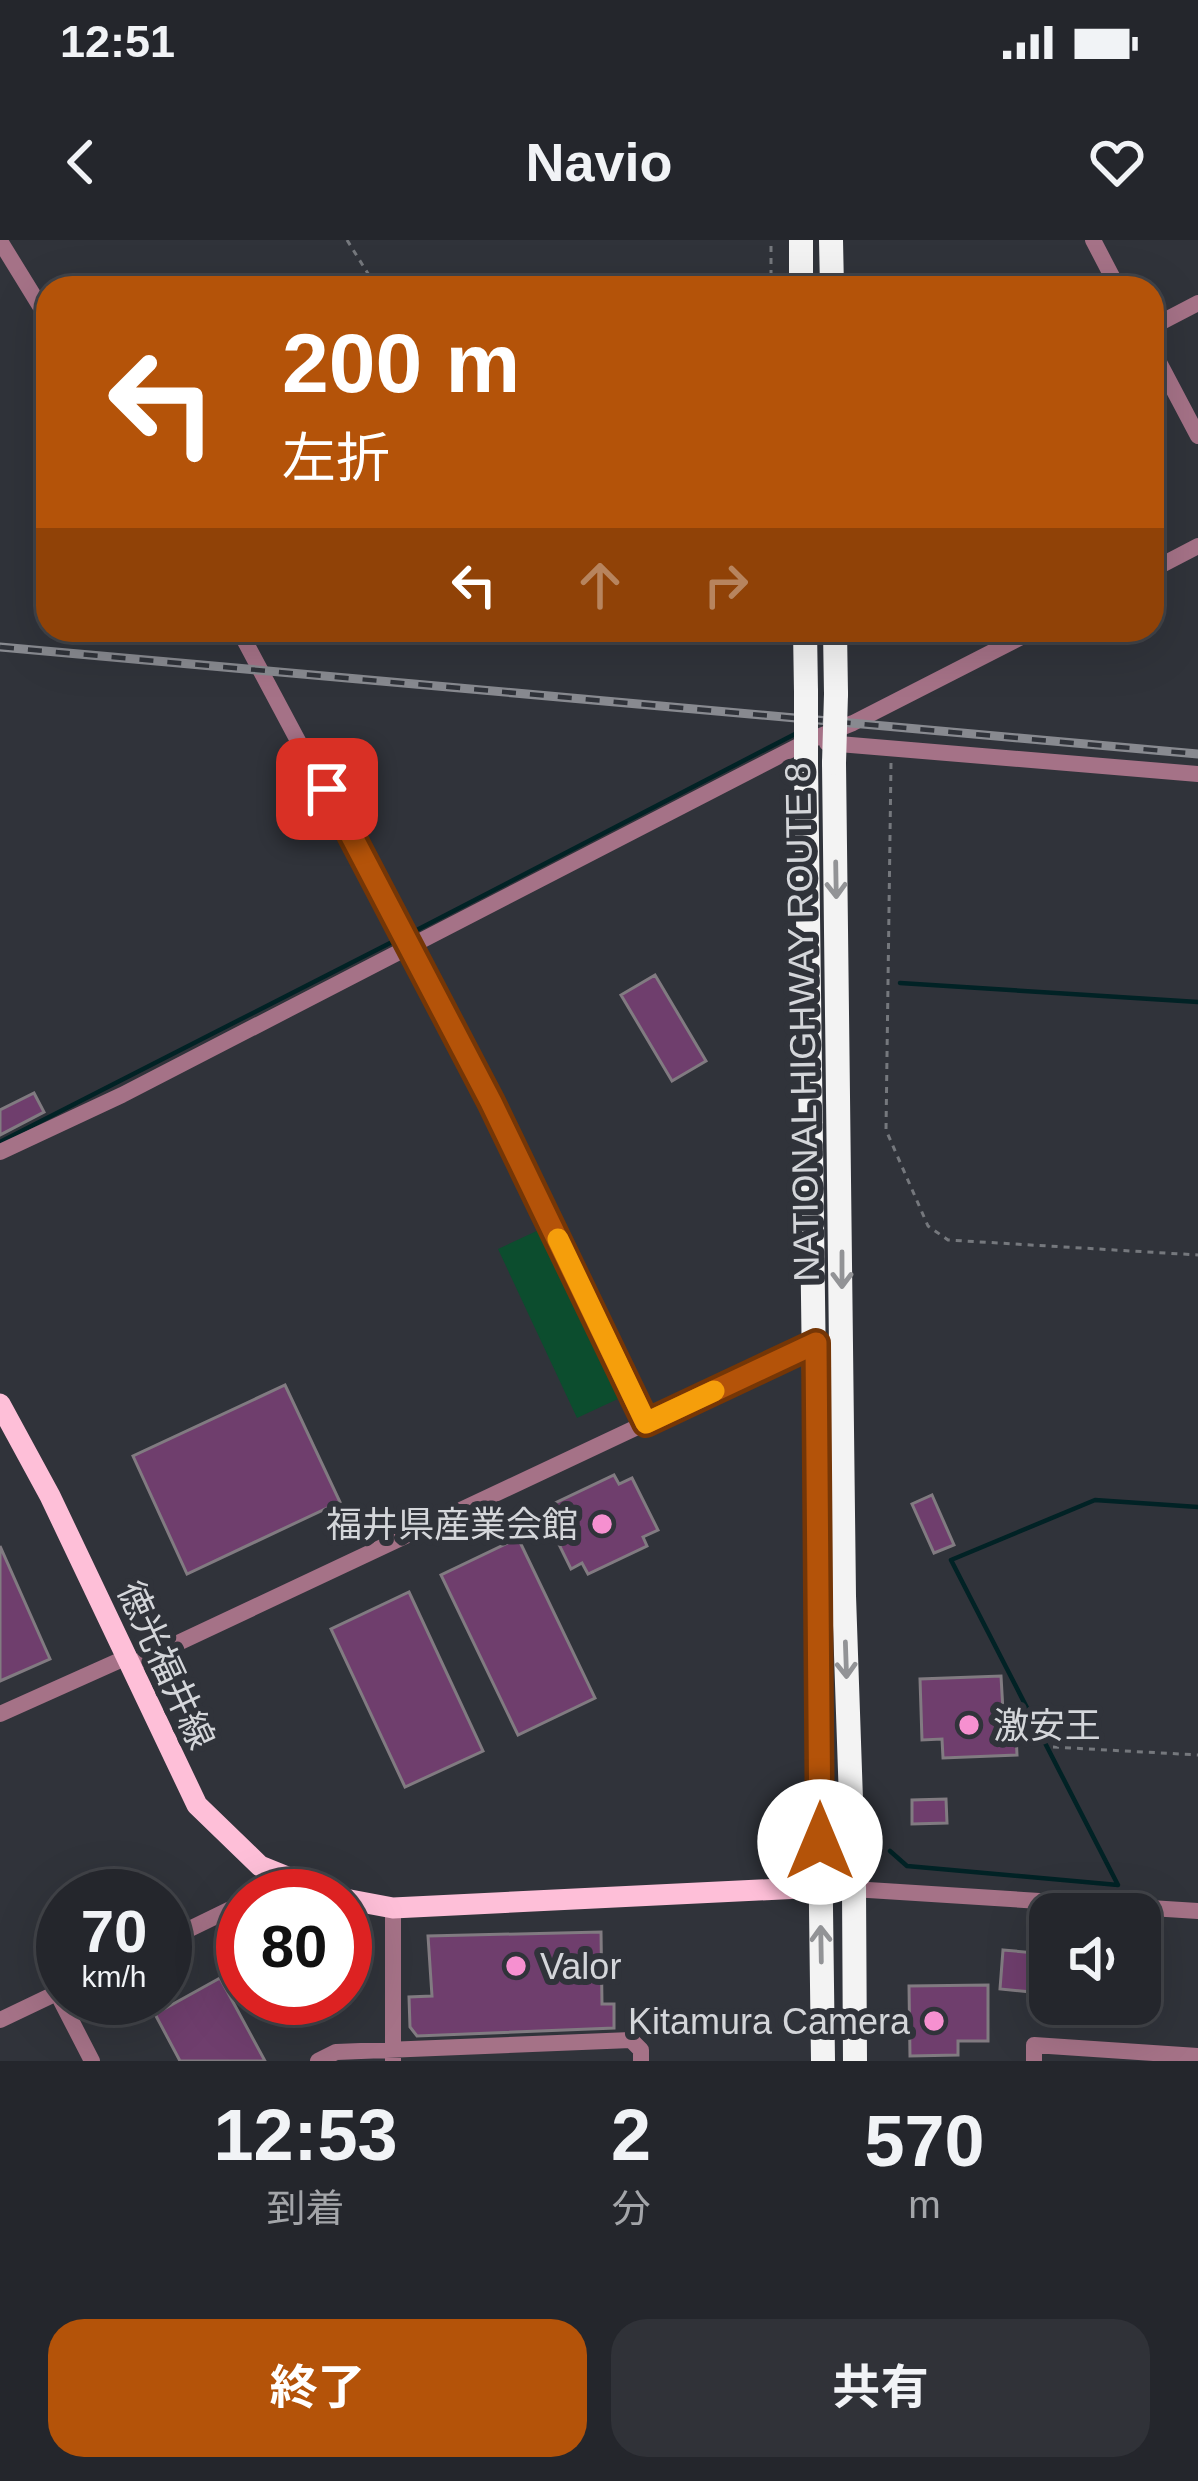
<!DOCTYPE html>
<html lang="ja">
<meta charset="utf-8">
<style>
body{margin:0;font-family:Helvetica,"Noto Sans JP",sans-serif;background:#303238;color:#f1f3f6;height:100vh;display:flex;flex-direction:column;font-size:45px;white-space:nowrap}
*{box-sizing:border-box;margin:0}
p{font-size:39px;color:#a3a5a9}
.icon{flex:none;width:66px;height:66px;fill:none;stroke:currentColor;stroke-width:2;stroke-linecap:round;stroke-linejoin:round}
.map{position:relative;height:1821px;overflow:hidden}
.panel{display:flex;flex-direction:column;background:#24262c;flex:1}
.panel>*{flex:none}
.top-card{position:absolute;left:36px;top:36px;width:1128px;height:366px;border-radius:36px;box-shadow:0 12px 48px #0002,0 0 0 3px #414348;background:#b45309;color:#fff;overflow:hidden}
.fabs{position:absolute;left:1029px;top:1653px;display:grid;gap:24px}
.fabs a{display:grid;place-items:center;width:132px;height:132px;border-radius:24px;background:#24262c;box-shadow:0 12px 48px #0002,0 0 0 3px #414348;font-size:60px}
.speed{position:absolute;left:36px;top:1629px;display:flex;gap:24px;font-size:60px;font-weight:700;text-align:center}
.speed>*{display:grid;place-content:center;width:156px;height:156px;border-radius:50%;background:#24262c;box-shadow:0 12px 48px #0002,0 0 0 3px #414348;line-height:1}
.speed small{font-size:30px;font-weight:400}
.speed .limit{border:18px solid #d22;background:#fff;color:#111}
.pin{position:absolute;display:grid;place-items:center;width:102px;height:102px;color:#fff;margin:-51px;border-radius:24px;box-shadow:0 6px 18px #0006}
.me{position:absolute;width:132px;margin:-66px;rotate:0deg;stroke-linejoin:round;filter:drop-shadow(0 0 9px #0008)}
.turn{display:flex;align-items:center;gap:42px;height:252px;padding:0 48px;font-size:54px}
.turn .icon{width:156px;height:156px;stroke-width:2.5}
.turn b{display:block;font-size:84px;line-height:102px}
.lanes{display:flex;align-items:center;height:114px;padding:0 48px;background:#0003;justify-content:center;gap:60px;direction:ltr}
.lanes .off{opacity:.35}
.eta{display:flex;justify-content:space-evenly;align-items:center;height:204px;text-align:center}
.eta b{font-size:72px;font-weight:700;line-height:84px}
.button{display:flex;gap:24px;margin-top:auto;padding:24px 48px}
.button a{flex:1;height:138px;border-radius:36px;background:#b45309;color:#fff;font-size:48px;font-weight:700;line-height:138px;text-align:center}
.button a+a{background:#303238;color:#f1f3f6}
.status{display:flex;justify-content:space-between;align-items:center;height:84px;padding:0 60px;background:#24262c;direction:ltr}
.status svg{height:33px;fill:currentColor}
header{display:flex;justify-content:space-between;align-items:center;height:156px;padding:0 48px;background:#24262c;font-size:54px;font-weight:700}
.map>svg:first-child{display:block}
</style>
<div class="status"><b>12:51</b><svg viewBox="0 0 49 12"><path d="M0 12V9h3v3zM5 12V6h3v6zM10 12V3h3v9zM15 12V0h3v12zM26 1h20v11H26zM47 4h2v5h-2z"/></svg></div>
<header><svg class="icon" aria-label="back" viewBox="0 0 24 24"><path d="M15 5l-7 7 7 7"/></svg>Navio<svg class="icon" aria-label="heart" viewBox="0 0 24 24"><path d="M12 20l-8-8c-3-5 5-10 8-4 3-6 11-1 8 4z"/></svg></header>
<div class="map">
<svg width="1198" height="1821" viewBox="0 0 1198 1821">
<rect width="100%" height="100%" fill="#30333a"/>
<path fill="#0c4d2e" d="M541,989L620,1158L577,1178L498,1009Z"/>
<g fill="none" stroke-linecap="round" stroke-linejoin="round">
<path stroke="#012225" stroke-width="4.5" d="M411,693L795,494
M900,743L1198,762
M0,902L394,701
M890,1611L907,1626L1118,1645L951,1320L1095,1260L1198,1267"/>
</g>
<path fill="#6f3e6d" stroke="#817b81" stroke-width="3" d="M655,735L706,821L672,841L621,755Z
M34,853L44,872L0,895V870Z
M285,1145L340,1262L187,1334L133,1216Z
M614,1235L619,1244L632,1238L658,1290L643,1297L647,1306L588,1334L582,1323L571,1329L546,1278L557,1272L553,1264Z
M932,1255L954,1305L934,1313L912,1264Z
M518,1298L595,1458L518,1495L441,1335Z
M0,1306L50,1419L0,1441Z
M409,1352L483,1511L405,1547L331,1389Z
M1001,1436L1003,1471L1015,1470L1017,1515L943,1518L942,1499L922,1500L920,1439Z
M946,1559L947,1583L912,1584V1560Z
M601,1692L602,1764H614V1788L417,1796L410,1787L409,1757L432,1756L428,1696Z
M1003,1710L1036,1713L1032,1752L1000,1749Z
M220,1738L265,1821H180L155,1774Z
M988,1745V1801H958V1815L910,1816L909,1746Z"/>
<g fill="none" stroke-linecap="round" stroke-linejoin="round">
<path stroke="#75787d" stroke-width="3" stroke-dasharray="6 6" stroke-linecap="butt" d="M347,0L377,48
M771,48V0
M891,523L886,890L928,986L948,1000L1198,1015
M1053,1507L1198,1515"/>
<path stroke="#a57287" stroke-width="16" d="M1093,0L1118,48
M0,1L48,79
M1152,87L1198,63
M1152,109L1198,196
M1152,330L1198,306
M239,390L491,863L646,1183
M827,503L1198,534
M0,912L122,855L808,501L853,483L1035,390
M129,1426L816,1103
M0,1474L125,1418
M821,1647L1198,1671
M256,1656L280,1637
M393,1668V1821
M165,1701L243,1663
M57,1753L92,1821
M0,1780L63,1750
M318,1821L336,1812L631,1800L641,1810V1821
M1034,1821V1805L1198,1816"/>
<path stroke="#febfd8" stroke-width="21" d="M0,1164L50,1256L197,1565L260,1626L334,1656
M345,1659L393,1668L821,1647"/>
<path stroke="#f3f3f3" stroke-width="24" d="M801,0V48
M831,0L832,48
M805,390L806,452
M835,390L836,454
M806,523L823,1821
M834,523L844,1356L854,1648L855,1821"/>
<defs>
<path id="rail" d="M0,407L1198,514"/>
</defs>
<use href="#rail" stroke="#888a90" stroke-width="9"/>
<use href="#rail" stroke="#30333a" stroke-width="4.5" stroke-dasharray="14" stroke-linecap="butt"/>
<path stroke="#f3f3f3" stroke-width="24" d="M806,452V523
M834,523L836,454"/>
</g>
<defs><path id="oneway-shaft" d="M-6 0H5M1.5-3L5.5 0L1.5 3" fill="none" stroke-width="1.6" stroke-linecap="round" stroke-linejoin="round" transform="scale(3)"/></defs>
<g stroke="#929396">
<use href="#oneway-shaft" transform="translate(836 640) rotate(89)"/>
<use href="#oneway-shaft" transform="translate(842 1030) rotate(90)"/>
<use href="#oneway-shaft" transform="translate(846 1420) rotate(88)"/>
<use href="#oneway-shaft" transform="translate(821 1704) rotate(-91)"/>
</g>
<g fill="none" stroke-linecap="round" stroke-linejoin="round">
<defs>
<path id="route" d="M327,549L491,862L646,1183L816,1103L820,1602"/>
</defs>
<use href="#route" stroke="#753606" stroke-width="30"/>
<use href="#route" stroke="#b45309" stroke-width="21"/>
<path stroke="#f59e0b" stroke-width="21" d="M558,999L646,1183L714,1151"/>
</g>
<g fill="#f690d0" stroke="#30333a" stroke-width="4.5">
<circle cx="602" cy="1284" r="12"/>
<circle cx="969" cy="1485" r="12"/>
<circle cx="516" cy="1726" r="12"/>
<circle cx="934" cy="1781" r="12"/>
</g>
<g text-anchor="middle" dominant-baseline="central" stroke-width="12" stroke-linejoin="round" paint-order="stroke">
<g font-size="36" fill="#d4d6da" stroke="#30333a">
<text transform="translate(802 782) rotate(-91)">NATIONAL HIGHWAY ROUTE 8</text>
<text transform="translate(166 1425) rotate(65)">徳光福井線</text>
</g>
<g font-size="36" fill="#d4d6da" stroke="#30333a" text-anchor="end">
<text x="578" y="1284">福井県産業会館</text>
<text x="993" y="1485" text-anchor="start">激安王</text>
<text x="540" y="1726" text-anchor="start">Valor</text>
<text x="910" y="1781">Kitamura Camera</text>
</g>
</g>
</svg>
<div class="fabs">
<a><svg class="icon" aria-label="sound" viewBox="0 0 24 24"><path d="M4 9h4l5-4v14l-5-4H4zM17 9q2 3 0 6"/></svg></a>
</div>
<div class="speed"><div>70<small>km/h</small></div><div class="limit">80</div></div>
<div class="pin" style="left:327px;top:549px;background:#d93025"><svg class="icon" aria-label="arrive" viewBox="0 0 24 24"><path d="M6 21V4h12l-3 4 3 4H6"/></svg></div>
<svg class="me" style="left:820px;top:1602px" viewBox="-20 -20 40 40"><circle r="19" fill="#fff"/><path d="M0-13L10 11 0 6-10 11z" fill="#b45309"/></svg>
<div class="top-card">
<div class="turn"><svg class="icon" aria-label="left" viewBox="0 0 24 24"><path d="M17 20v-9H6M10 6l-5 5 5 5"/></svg><div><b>200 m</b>左折</div></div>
<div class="lanes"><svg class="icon" aria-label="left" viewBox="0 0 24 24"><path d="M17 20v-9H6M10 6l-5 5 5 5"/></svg><svg class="icon off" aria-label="ahead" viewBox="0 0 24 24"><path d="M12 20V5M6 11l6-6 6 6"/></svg><svg class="icon off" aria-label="right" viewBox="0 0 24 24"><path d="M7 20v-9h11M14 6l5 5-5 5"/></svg></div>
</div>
</div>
<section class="panel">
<div class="eta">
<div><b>12:53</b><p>到着</p></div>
<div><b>2</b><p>分</p></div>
<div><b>570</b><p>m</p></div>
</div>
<div class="button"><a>終了</a><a>共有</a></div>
</section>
